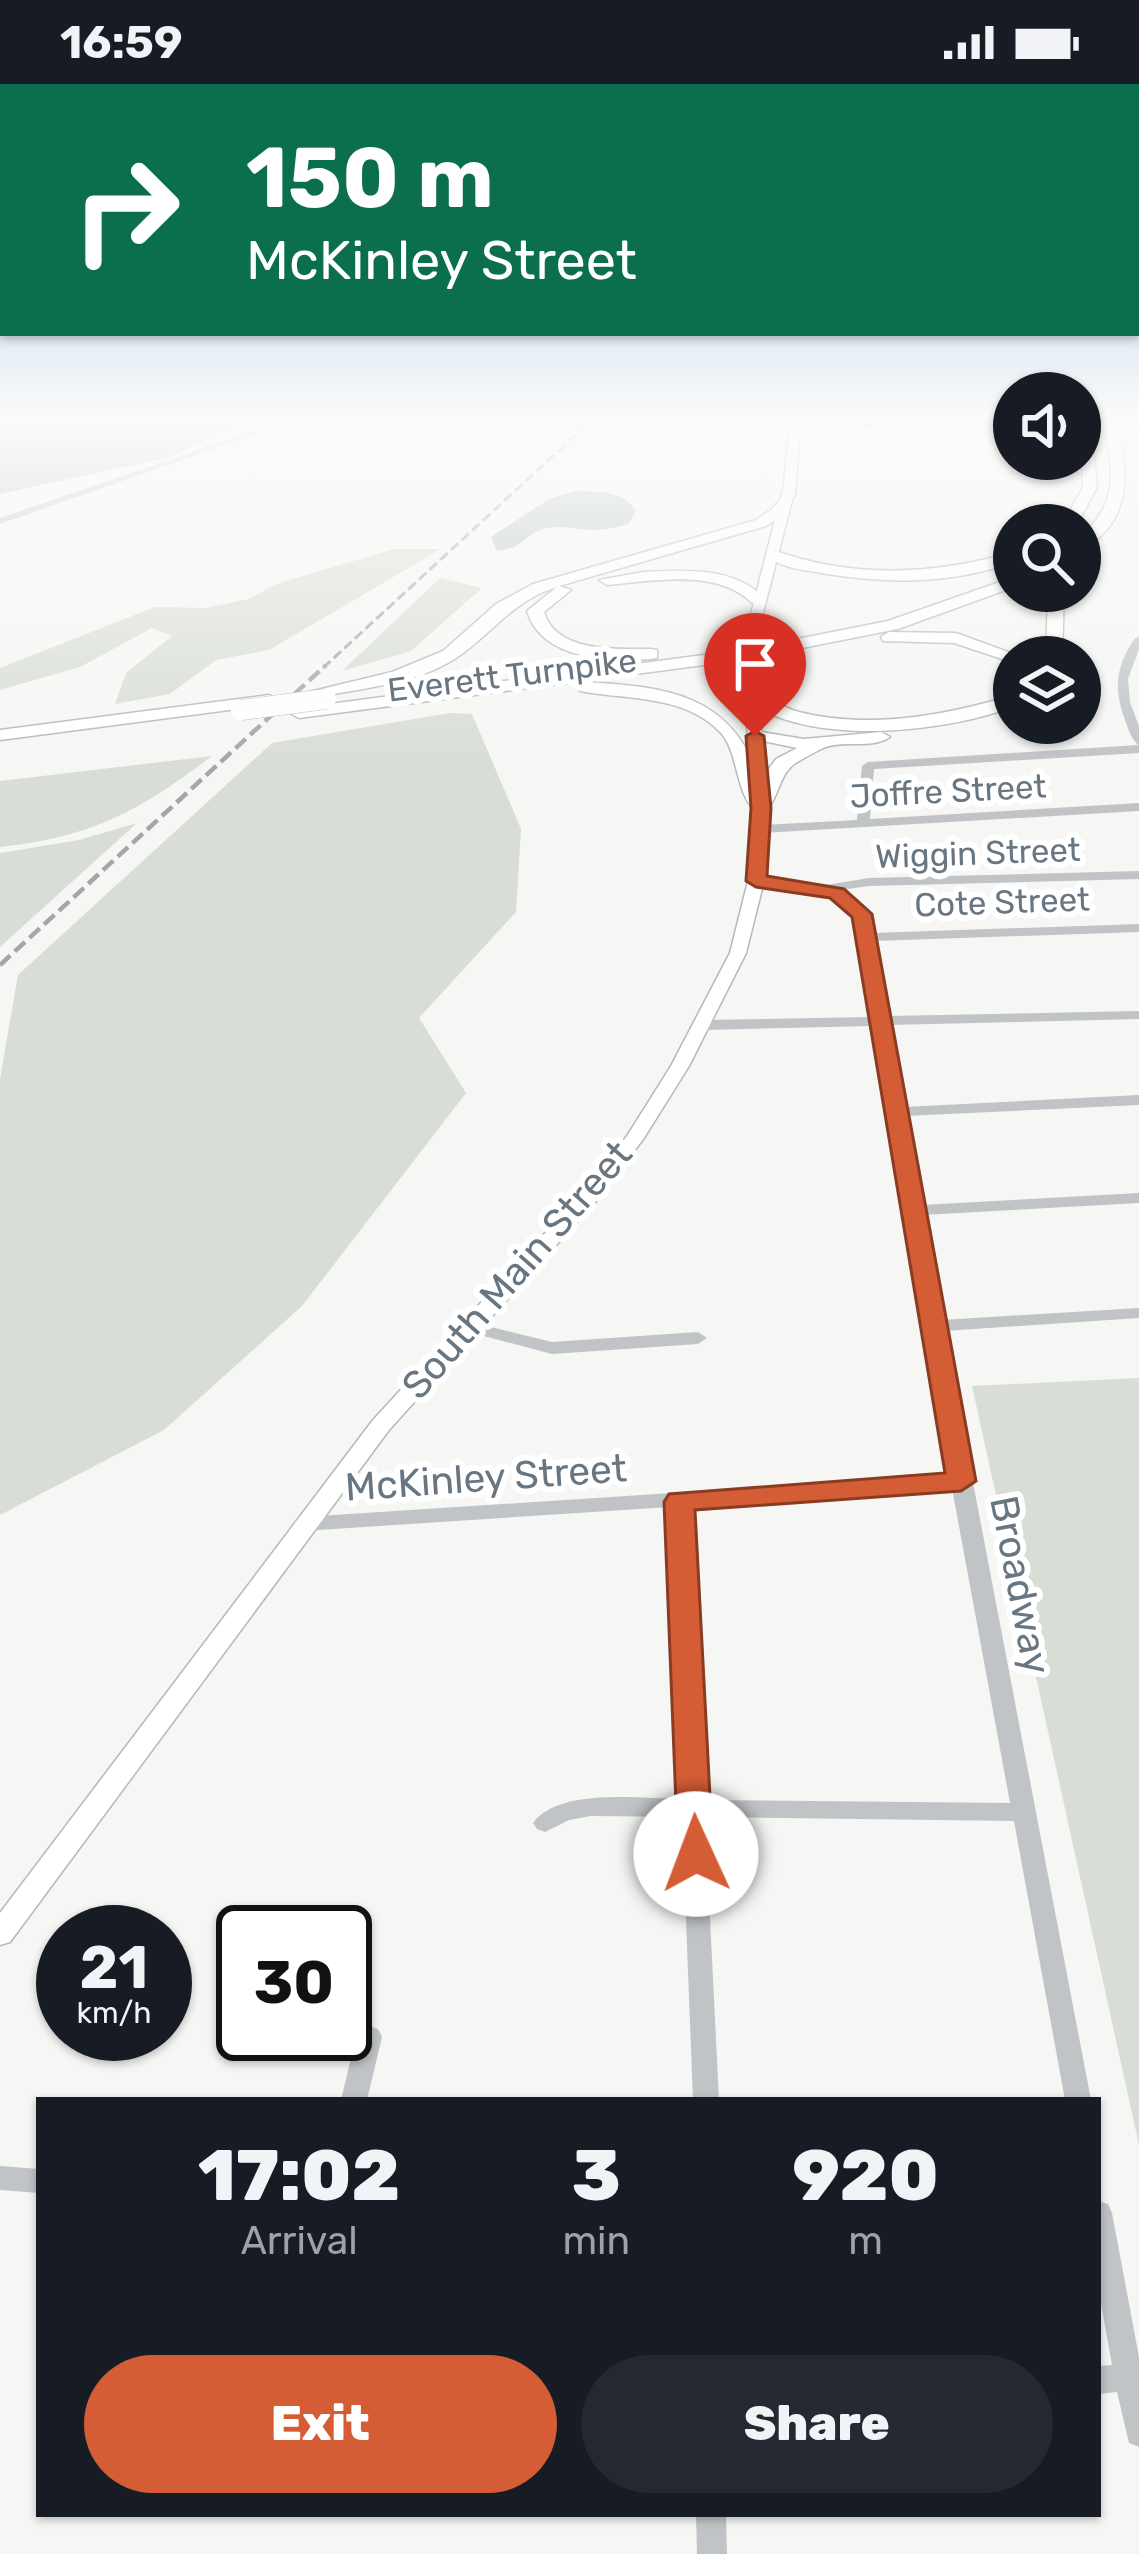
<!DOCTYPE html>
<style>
body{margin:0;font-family:Rubik,sans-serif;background:#242831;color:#f1f3f6;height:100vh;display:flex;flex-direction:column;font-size:45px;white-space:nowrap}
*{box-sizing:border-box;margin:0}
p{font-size:39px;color:#9ea1a6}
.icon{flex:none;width:66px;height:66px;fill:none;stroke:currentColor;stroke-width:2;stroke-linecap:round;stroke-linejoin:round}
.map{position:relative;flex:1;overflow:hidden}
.panel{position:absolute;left:36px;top:2013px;width:1065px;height:420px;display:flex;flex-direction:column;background:#171b24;border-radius:0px;box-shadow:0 3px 9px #0004}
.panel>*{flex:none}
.guide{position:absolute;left:0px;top:0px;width:1140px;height:252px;box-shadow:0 3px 9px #0004;background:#0b6e4f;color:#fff;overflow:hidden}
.fabs{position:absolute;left:993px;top:288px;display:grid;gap:24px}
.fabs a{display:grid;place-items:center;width:108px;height:108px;border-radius:50%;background:#171b24;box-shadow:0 3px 9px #0004;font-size:60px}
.speed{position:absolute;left:36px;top:1821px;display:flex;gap:24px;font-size:60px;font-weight:700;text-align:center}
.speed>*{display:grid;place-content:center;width:156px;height:156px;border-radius:50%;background:#171b24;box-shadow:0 3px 9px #0004;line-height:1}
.speed small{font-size:30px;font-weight:400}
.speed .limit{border:6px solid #111;border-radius:18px;background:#fff;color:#111}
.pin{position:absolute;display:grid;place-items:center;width:102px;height:102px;color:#fff;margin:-123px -51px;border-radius:50% 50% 50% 0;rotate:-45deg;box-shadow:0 0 12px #0007}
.pin .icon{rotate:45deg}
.me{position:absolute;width:132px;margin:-66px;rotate:358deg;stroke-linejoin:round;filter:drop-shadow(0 0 9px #0008)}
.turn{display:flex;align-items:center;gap:42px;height:252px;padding:0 48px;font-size:54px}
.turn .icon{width:156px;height:156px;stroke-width:2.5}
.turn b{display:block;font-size:84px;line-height:102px}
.eta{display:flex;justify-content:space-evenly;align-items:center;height:204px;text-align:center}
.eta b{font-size:72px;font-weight:800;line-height:84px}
.primary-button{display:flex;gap:24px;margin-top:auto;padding:24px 48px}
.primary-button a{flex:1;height:138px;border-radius:72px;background:#d45d36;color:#fff;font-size:48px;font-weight:800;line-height:138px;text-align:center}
.primary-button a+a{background:#242831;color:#f1f3f6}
.status{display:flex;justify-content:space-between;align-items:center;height:84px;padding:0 60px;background:#171b24;direction:ltr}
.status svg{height:33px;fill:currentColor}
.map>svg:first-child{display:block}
</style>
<div class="status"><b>16:59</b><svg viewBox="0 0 49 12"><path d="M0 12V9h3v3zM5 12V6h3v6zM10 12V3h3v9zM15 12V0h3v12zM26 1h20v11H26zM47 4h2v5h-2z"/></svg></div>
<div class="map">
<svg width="1139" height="2470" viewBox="0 0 1139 2470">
<rect width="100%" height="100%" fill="#f6f7f4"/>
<path fill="#d8ddd5" d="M394,465H441L269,566L216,576L170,610L115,620L126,589L172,552L152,544L80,583L0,606V584L155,523L205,524L249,515L276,500Z
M440,494L482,504L411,567L342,587Z
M450,629L472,630L521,745L516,828L419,934L466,1009L302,1222L164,1346L0,1431V995L18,891L272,659Z
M212,672C139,727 93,753 0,763V697Z
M137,739L0,863V769L79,756Z
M1139,1294V2061L972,1302Z"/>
<path fill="#bbc4c9" d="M249,336L170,373L0,410V338Z
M575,407C598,408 622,405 636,427L629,439C591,455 564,436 540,446C522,454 523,464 497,467L491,453L549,415Z"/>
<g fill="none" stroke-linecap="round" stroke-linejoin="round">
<defs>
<path id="major" d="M790,336H800L796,401L761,537L755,541L749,537L784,401Z
M749,579L756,583L768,724L764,797L746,869L689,982L644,1054L597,1116L389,1346L10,1858L0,1861V1829L373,1336L583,1108L627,1052L671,982L730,869L748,797L754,724L742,583Z"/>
<path id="highway" d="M1080,336H1090L1097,403L1077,441H1062L1083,403Z
M1102,336H1116C1129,386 1134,439 1080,466V453C1120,419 1114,383 1102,336Z
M789,405L796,409L783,431L766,442L559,502L571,506L544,528C556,569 616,565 651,565L657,566V574C614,580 541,576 527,527L557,503C513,516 492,550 456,574C417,600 363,604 318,613L309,608L392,588L443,567L496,520L533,500L756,436L772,425Z
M773,466C853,495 933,491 1014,468V478C951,500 892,500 827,490C806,486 782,485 765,471Z
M643,488C684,486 736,482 766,516L752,519C717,484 652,497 607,501L599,496Z
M1014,493V503L898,545L742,576L299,634L290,629L299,624L742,566L888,537Z
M1048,507H1064L1062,573H1046Z
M889,548L956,549L1022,573H1014V579L954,559L883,557L881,553Z
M586,598C667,603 733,610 760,697L776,675L797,664L749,654V646L804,655L881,648L890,653C871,666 844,655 823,664C819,666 806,673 799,677C776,689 780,720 761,730C735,718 740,670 721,649C685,610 626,616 580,607L577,603Z
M749,604C767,611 780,623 799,628C871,646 946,631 1014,611V622C947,649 795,666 740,609Z
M269,611L278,616L275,620L0,656V646Z"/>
</defs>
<use href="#major" stroke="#b4b8bb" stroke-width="3"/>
<use href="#highway" stroke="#b5b8bb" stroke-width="3"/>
<path fill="#c0c4c7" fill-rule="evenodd" d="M285,336H297L0,440V434Z
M1139,553V565L1128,595L1130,618L1139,642V669L874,685L870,735L1139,719V727L761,749L754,745L761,741L857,736L862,682L868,678L1138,661C1131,654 1129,647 1125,636C1113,604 1116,582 1135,554Z
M1139,787V795L869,802L841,806L867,827L872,849L1139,840V848L874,857L887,932L1139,927V935L889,941L904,1023L1139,1011V1021L905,1032L921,1121L1139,1109V1119L923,1131L942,1236L1139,1224V1234L944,1247L1091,2016H1065L1014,1737L705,1733L719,2016H693L682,1733L591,1732L569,1736L545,1748L537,1745L533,1739C560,1703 641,1715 682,1715L670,1423L303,1447L296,1445L293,1440L296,1435L303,1433L950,1391L874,942L703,946L695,941L703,936L872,933L855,831L833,812L756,801L749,797L751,794L820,802L869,794ZM952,1404L1010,1719L704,1716L690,1421Z
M471,1238L552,1258L698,1248L707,1254L698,1260L552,1270L465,1247L462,1243Z
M369,1942L378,1945L382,1953L367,2016H341L356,1953L360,1945Z
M0,2082L39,2085V2109L0,2106Z
M1098,2117L1108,2120L1112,2129L1139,2273V2363L1129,2359L1117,2308L1098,2310V2282L1112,2281L1098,2203Z
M696,2430H726L727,2470H697Z"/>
<use href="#major" fill="#fff" fill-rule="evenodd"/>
<use href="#highway" fill="#fff" fill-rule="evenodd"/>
<path stroke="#a2a7ac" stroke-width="3" stroke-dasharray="10 4.5" stroke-linecap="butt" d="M323,584L592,336"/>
<path stroke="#a2a7ac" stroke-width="4.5" stroke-dasharray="14 6" stroke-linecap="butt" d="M0,881L326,581"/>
<defs>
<path id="major-bridge" d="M749,583L755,537"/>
<path id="highway-bridge" d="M241,626L326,615"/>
</defs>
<use href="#major-bridge" stroke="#b4b8bb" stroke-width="14" stroke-linecap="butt"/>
<use href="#highway-bridge" stroke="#b5b8bb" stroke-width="21" stroke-linecap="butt"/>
<use href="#major-bridge" stroke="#fff" stroke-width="12"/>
<use href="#highway-bridge" stroke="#fff" stroke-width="20"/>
</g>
<path fill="#90969b" d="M838,336H896L865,344Z"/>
<path fill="#767a7e" d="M865,336H896L865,344Z"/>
<linearGradient id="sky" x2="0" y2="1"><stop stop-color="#96badc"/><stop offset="0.49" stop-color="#fbfbfa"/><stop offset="1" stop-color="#fbfbfa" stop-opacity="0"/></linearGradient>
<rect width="1139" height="682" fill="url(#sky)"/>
<path fill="#d45d36" stroke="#8a3c23" stroke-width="3" d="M755,647L764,652L771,724L767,792L844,805L872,830L976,1397L961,1407L695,1426L713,1770L708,1780L696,1784L683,1780L678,1770L664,1418L669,1410L945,1389L852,833L830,814L756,803L746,797L751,724L746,652Z"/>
<g text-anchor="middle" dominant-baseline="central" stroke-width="12" stroke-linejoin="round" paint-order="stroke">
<g font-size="33" fill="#687682" stroke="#fff">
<text transform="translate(512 591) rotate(-7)">Everett Turnpike</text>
<text transform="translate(948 707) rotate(-3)">Joffre Street</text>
<text transform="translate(978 769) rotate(-2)">Wiggin Street</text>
<text transform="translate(1002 818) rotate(-2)">Cote Street</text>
</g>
<g font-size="39" fill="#687682" stroke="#fff">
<text transform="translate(517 1186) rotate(-49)">South Main Street</text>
<text transform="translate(486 1394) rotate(-4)">McKinley Street</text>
<text transform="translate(1020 1501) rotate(79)">Broadway</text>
</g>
</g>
</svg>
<div class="fabs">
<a><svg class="icon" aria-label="sound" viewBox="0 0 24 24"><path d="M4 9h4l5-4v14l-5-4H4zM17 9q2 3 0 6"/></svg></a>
<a><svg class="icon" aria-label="search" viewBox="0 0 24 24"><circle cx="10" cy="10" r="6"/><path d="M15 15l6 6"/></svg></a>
<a><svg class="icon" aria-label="layers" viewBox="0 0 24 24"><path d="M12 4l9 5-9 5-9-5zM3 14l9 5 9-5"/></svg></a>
</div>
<div class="speed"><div>21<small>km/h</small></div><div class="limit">30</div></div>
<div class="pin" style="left:755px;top:652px;background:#d93025"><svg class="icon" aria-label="arrive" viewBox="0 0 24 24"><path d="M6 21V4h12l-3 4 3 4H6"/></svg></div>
<svg class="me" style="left:696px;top:1770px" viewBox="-20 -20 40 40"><circle r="19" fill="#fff"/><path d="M0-13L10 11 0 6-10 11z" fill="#d45d36"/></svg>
<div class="guide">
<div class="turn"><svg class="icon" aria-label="right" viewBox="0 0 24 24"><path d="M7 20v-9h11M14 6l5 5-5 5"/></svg><div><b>150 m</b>McKinley Street</div></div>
</div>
<section class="panel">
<div class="eta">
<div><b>17:02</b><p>Arrival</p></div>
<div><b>3</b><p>min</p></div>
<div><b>920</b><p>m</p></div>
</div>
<div class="primary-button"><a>Exit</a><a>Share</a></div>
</section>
</div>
